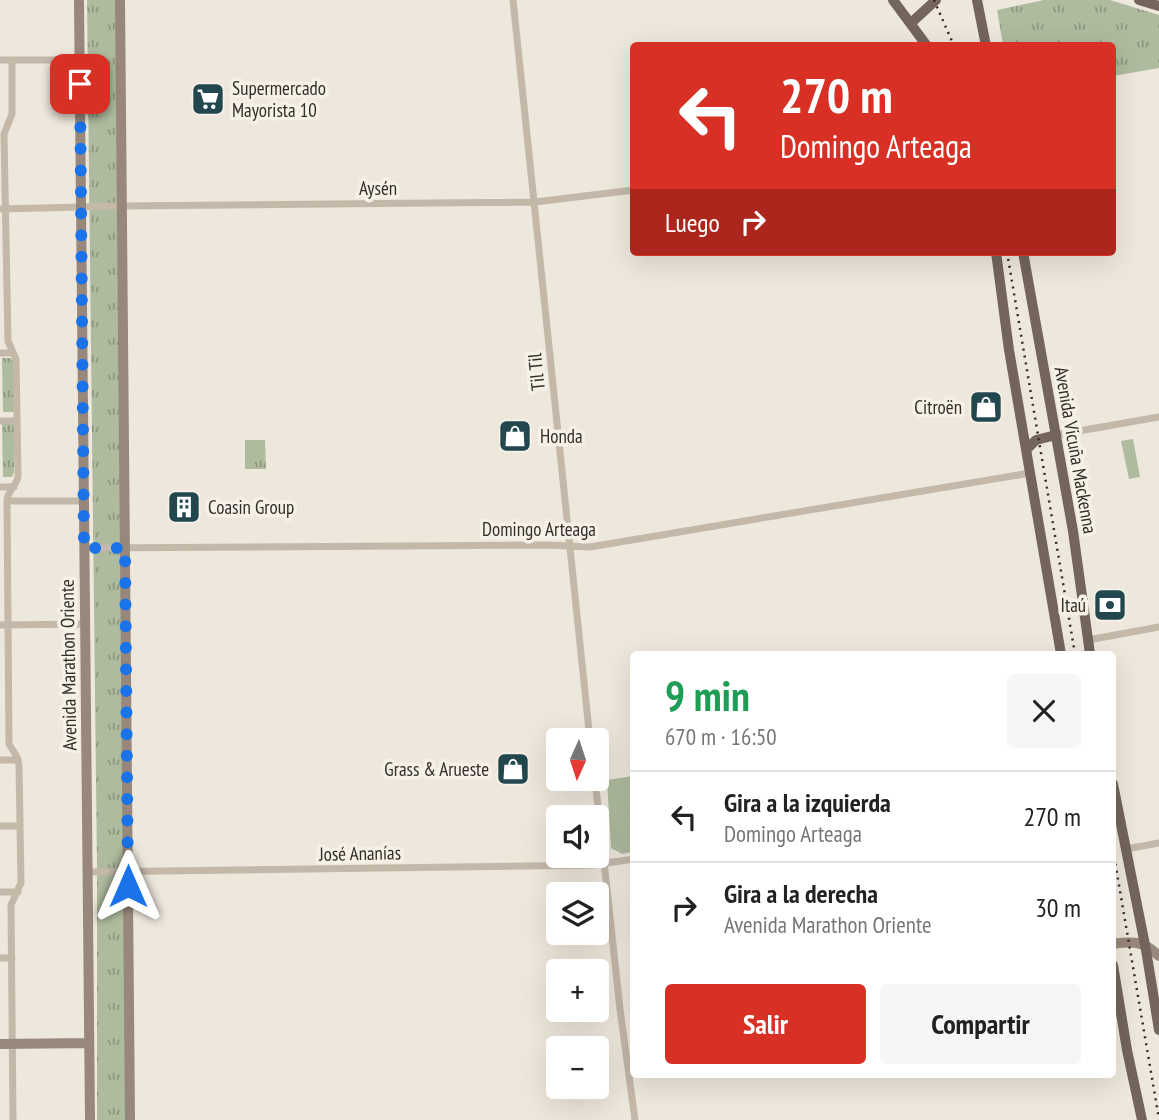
<!DOCTYPE html>
<html lang="es">
<meta charset="utf-8">
<style>
body{margin:0;font-family:"PT Sans Narrow",sans-serif;background:#f6f6f6;color:#222;height:100vh;display:flex;flex-direction:column;font-size:26px;white-space:nowrap}
*{box-sizing:border-box;margin:0}
p{font-size:23px;color:#767676}
.icon{flex:none;width:38px;height:38px;fill:none;stroke:currentColor;stroke-width:2;stroke-linecap:round;stroke-linejoin:round}
.map{position:relative;flex:1;overflow:hidden}
.sheet{position:absolute;left:630px;top:651px;width:486px;height:427px;display:flex;flex-direction:column;background:#fff;border-radius:7px;box-shadow:0 7px 28px #0002}
.sheet>*{flex:none}
.guide{position:absolute;left:630px;top:42px;width:486px;height:214px;border-radius:7px;box-shadow:0 7px 28px #0002;background:#d93025;color:#fff;overflow:hidden}
.needle{width:46px;rotate:183deg}
.tools{position:absolute;left:546px;top:728px;display:grid;gap:14px}
.tools a{display:grid;place-items:center;width:63px;height:63px;border-radius:7px;background:#fff;box-shadow:0 7px 28px #0002;font-size:35px}
.pin{position:absolute;display:grid;place-items:center;width:60px;height:60px;color:#fff;margin:-30px;border-radius:14px;box-shadow:0 4px 10px #0006}
.me{position:absolute;width:77px;margin:-38px;rotate:0deg;stroke-linejoin:round;filter:drop-shadow(0 0 5px #0008)}
.turn{display:flex;align-items:center;gap:24px;height:147px;padding:0 35px;font-size:32px}
.turn .icon{width:91px;height:91px;stroke-width:2.5}
.turn b{display:block;font-size:49px;line-height:60px}
.then{display:flex;align-items:center;height:66px;padding:0 35px;background:#0003;gap:14px;font-size:26px}
.round{display:grid;place-items:center;flex:none;width:74px;height:74px;border-radius:7px;background:#f6f6f6}
.summary{display:flex;align-items:center;justify-content:space-between;height:119px;padding:0 35px}
h1{font-size:42px;font-weight:800;line-height:52px;color:#1e9e55}
.cta{display:flex;gap:14px;margin-top:auto;padding:14px 35px}
.cta a{flex:1;height:80px;border-radius:7px;background:#d93025;color:#fff;font-size:28px;font-weight:800;line-height:80px;text-align:center}
.cta a+a{background:#f6f6f6;color:#222}
ul{padding:0;list-style:none}
li{display:flex;align-items:center;gap:21px;height:91px;padding:0 35px;border-top:2px solid #e0e0e0}
li div{flex:1}
li b{display:block;font-size:26px}
li em{font-style:normal}
.map>svg:first-child{display:block}
</style>
<div class="map">
<svg width="1159" height="1120" viewBox="0 0 1159 1120">
<defs>
<pattern id="grass-tufts" width="24" height="20" patternUnits="userSpaceOnUse" patternTransform="scale(1.75)"><rect width="24" height="20" fill="#aebb9e"/><path d="M3 7l-1-3M5 7V3M7 7l1-3M15 17l-1-3M17 17v-4M19 17l1-3" fill="none" stroke="#8e9881"/></pattern>
</defs>
<rect width="100%" height="100%" fill="#eee7dc"/>
<path fill="url(#grass-tufts)" d="M87,0H117L126,1120H97V864Z
M1044,0H1110L1159,15V68L1113,76V46L1003,45L997,10Z
M2,358H11L14,362L15,412H3Z
M2,423H14V472L12,477H3Z
M245,440H265L266,469H245Z"/>
<path fill="#aebb9e" d="M1133,439L1140,477L1129,479L1121,441Z
M633,776V852L622,854L611,848L607,780Z"/>
<g fill="none" stroke-linecap="round" stroke-linejoin="round">
<path stroke="#c4b8a9" stroke-width="7" d="M513,0L590,740
M0,60H80
M12,60V114L4,134L8,341L16,359L18,476C17,486 7,491 7,501L9,744L17,757L19,765L21,883L11,905L13,1120
M0,209L122,206L535,202L634,190
M0,353H13
M0,421H17
M1056,435L1159,417
M0,487H14
M7,501H84
M84,548L546,545L590,547L1030,473
M0,625L86,624
M1088,640L1159,627
M0,760H18
M595,779L620,1009L635,1120
M0,826H20
M1126,849L1159,843
M87,872L593,865L634,859
M0,892H18
M0,958H12"/>
<path stroke="#98887b" stroke-width="10" d="M79,0L90,1120
M120,0L130,1120
M1113,944C1134,941 1144,941 1159,956
M0,1044L89,1043"/>
<path stroke="#73655b" stroke-width="10" d="M893,0L927,46
M977,0L986,46
M1139,0L1159,6
M911,23L936,0
M996,252L1009,350L1061,654
M1023,252L1073,531L1090,654
M1026,450L1036,440L1056,435
M1113,784L1146,950L1159,1030
M1113,965L1127,1050L1142,1120"/>
<path stroke="#332d28" stroke-width="2.5" stroke-dasharray="2 5" stroke-linecap="butt" d="M934,0L954,46
M1007,252L1075,654
M1113,850L1159,1119"/>
</g>
<g fill="none" stroke-linecap="round" stroke-linejoin="round">
<path stroke="#1a73e8" stroke-width="12" stroke-dasharray="0 21.6" d="M80,84L84,548H125L128,886"/>
</g>
<defs>
<symbol id="supermarket-square" viewBox="-11 -11 22 22"><rect x="-9" y="-9" width="18" height="18" rx="4" fill="#23474f" stroke="#f6f1e7"/><path d="M-6-5.5h2.5l.6 2H6L4.5 2H-2.5L-4.4-4H-6ZM-1.5 3.2a1.3 1.3 0 1 0 .1 0ZM3 3.2a1.3 1.3 0 1 0 .1 0Z" fill="#fff"/></symbol>
<symbol id="shop-square" viewBox="-11 -11 22 22"><rect x="-9" y="-9" width="18" height="18" rx="4" fill="#23474f" stroke="#f6f1e7"/><path d="M-5-2.5h2.3a2.7 3.5 0 0 1 5.4 0H5L5.5 6h-11ZM-1.5-2.5h3a1.5 2.3 0 0 0-3 0Z" fill="#fff"/></symbol>
<symbol id="building-square" viewBox="-11 -11 22 22"><rect x="-9" y="-9" width="18" height="18" rx="4" fill="#23474f" stroke="#f6f1e7"/><path d="M-4-6H4V6H1V3H-1V6H-4ZM-2.5-4.3h1.7v1.8h-1.7ZM.8-4.3h1.7v1.8H.8ZM-2.5-1h1.7V.8h-1.7ZM.8-1h1.7V.8H.8Z" fill="#fff"/></symbol>
<symbol id="bank-square" viewBox="-11 -11 22 22"><rect x="-9" y="-9" width="18" height="18" rx="4" fill="#23474f" stroke="#f6f1e7"/><path d="M-6-4H6V4H-6ZM0-2.3a2.3 2.3 0 1 0 0 4.6a2.3 2.3 0 1 0 0-4.6Z" fill="#fff"/></symbol>
</defs>
<g fill-rule="evenodd">
<use href="#supermarket-square" x="189" y="80" width="38" height="38"/>
<use href="#shop-square" x="967" y="388" width="38" height="38"/>
<use href="#shop-square" x="496" y="417" width="38" height="38"/>
<use href="#building-square" x="165" y="488" width="38" height="38"/>
<use href="#bank-square" x="1091" y="586" width="38" height="38"/>
<use href="#shop-square" x="494" y="750" width="38" height="38"/>
</g>
<g text-anchor="middle" dominant-baseline="central" stroke-width="7" stroke-linejoin="round" paint-order="stroke">
<g font-size="19" fill="#332d28" stroke="#f6f1e7" text-anchor="start">
<text x="232" y="88">Supermercado<tspan x="232" dy="22">Mayorista 10</tspan></text>
<text x="962" y="407" text-anchor="end">Citroën</text>
<text x="540" y="436">Honda</text>
<text x="208" y="507">Coasin Group</text>
<text x="1086" y="605" text-anchor="end">Itaú</text>
<text x="489" y="769" text-anchor="end">Grass &amp; Arueste</text>
</g>
<g font-size="19" fill="#332d28" stroke="#f6f1e7">
<text x="378" y="188">Aysén</text>
<text transform="translate(536 372) rotate(-96)">Til Til</text>
<text transform="translate(1076 450) rotate(80)">Avenida Vicuña Mackenna</text>
<text x="539" y="529">Domingo Arteaga</text>
<text transform="translate(68 665) rotate(-91)">Avenida Marathon Oriente</text>
<text transform="translate(360 853) rotate(-1)">José Ananías</text>
</g>
</g>
</svg>
<div class="tools">
<a><svg class="needle" viewBox="-14 -14 28 28"><path d="M0-13l5 13h-10z" fill="#e53935"/><path d="M0 13l5-13h-10z" fill="#767676"/></svg></a>
<a><svg class="icon" aria-label="sound" viewBox="0 0 24 24"><path d="M4 9h4l5-4v14l-5-4H4zM17 9q2 3 0 6"/></svg></a>
<a><svg class="icon" aria-label="layers" viewBox="0 0 24 24"><path d="M12 4l9 5-9 5-9-5zM3 14l9 5 9-5"/></svg></a>
<a>+</a>
<a>−</a>
</div>
<div class="pin" style="left:80px;top:84px;background:#d93025"><svg class="icon" aria-label="arrive" viewBox="0 0 24 24"><path d="M6 21V4h12l-3 4 3 4H6"/></svg></div>
<svg class="me" style="left:128px;top:886px" viewBox="-20 -20 40 40"><path d="M0-17L14 15 0 8-14 15z" fill="#1a73e8" stroke="#fff" stroke-width="4"/></svg>
<div class="guide">
<div class="turn"><svg class="icon" aria-label="left" viewBox="0 0 24 24"><path d="M17 20v-9H6M10 6l-5 5 5 5"/></svg><div><b>270 m</b>Domingo Arteaga</div></div>
<div class="then">Luego<svg class="icon" aria-label="right" viewBox="0 0 24 24"><path d="M7 20v-9h11M14 6l5 5-5 5"/></svg></div>
</div>
<section class="sheet">
<div class="summary"><div><h1>9 min</h1><p>670 m · 16:50</p></div><a class="round"><svg class="icon" aria-label="close" viewBox="0 0 24 24"><path d="M6 6l12 12M18 6L6 18"/></svg></a></div>
<ul>
<li><svg class="icon" aria-label="left" viewBox="0 0 24 24"><path d="M17 20v-9H6M10 6l-5 5 5 5"/></svg><div><b>Gira a la izquierda</b><p>Domingo Arteaga</p></div><em>270 m</em></li>
<li><svg class="icon" aria-label="right" viewBox="0 0 24 24"><path d="M7 20v-9h11M14 6l5 5-5 5"/></svg><div><b>Gira a la derecha</b><p>Avenida Marathon Oriente</p></div><em>30 m</em></li>
</ul>
<div class="cta"><a>Salir</a><a>Compartir</a></div>
</section>
</div>
